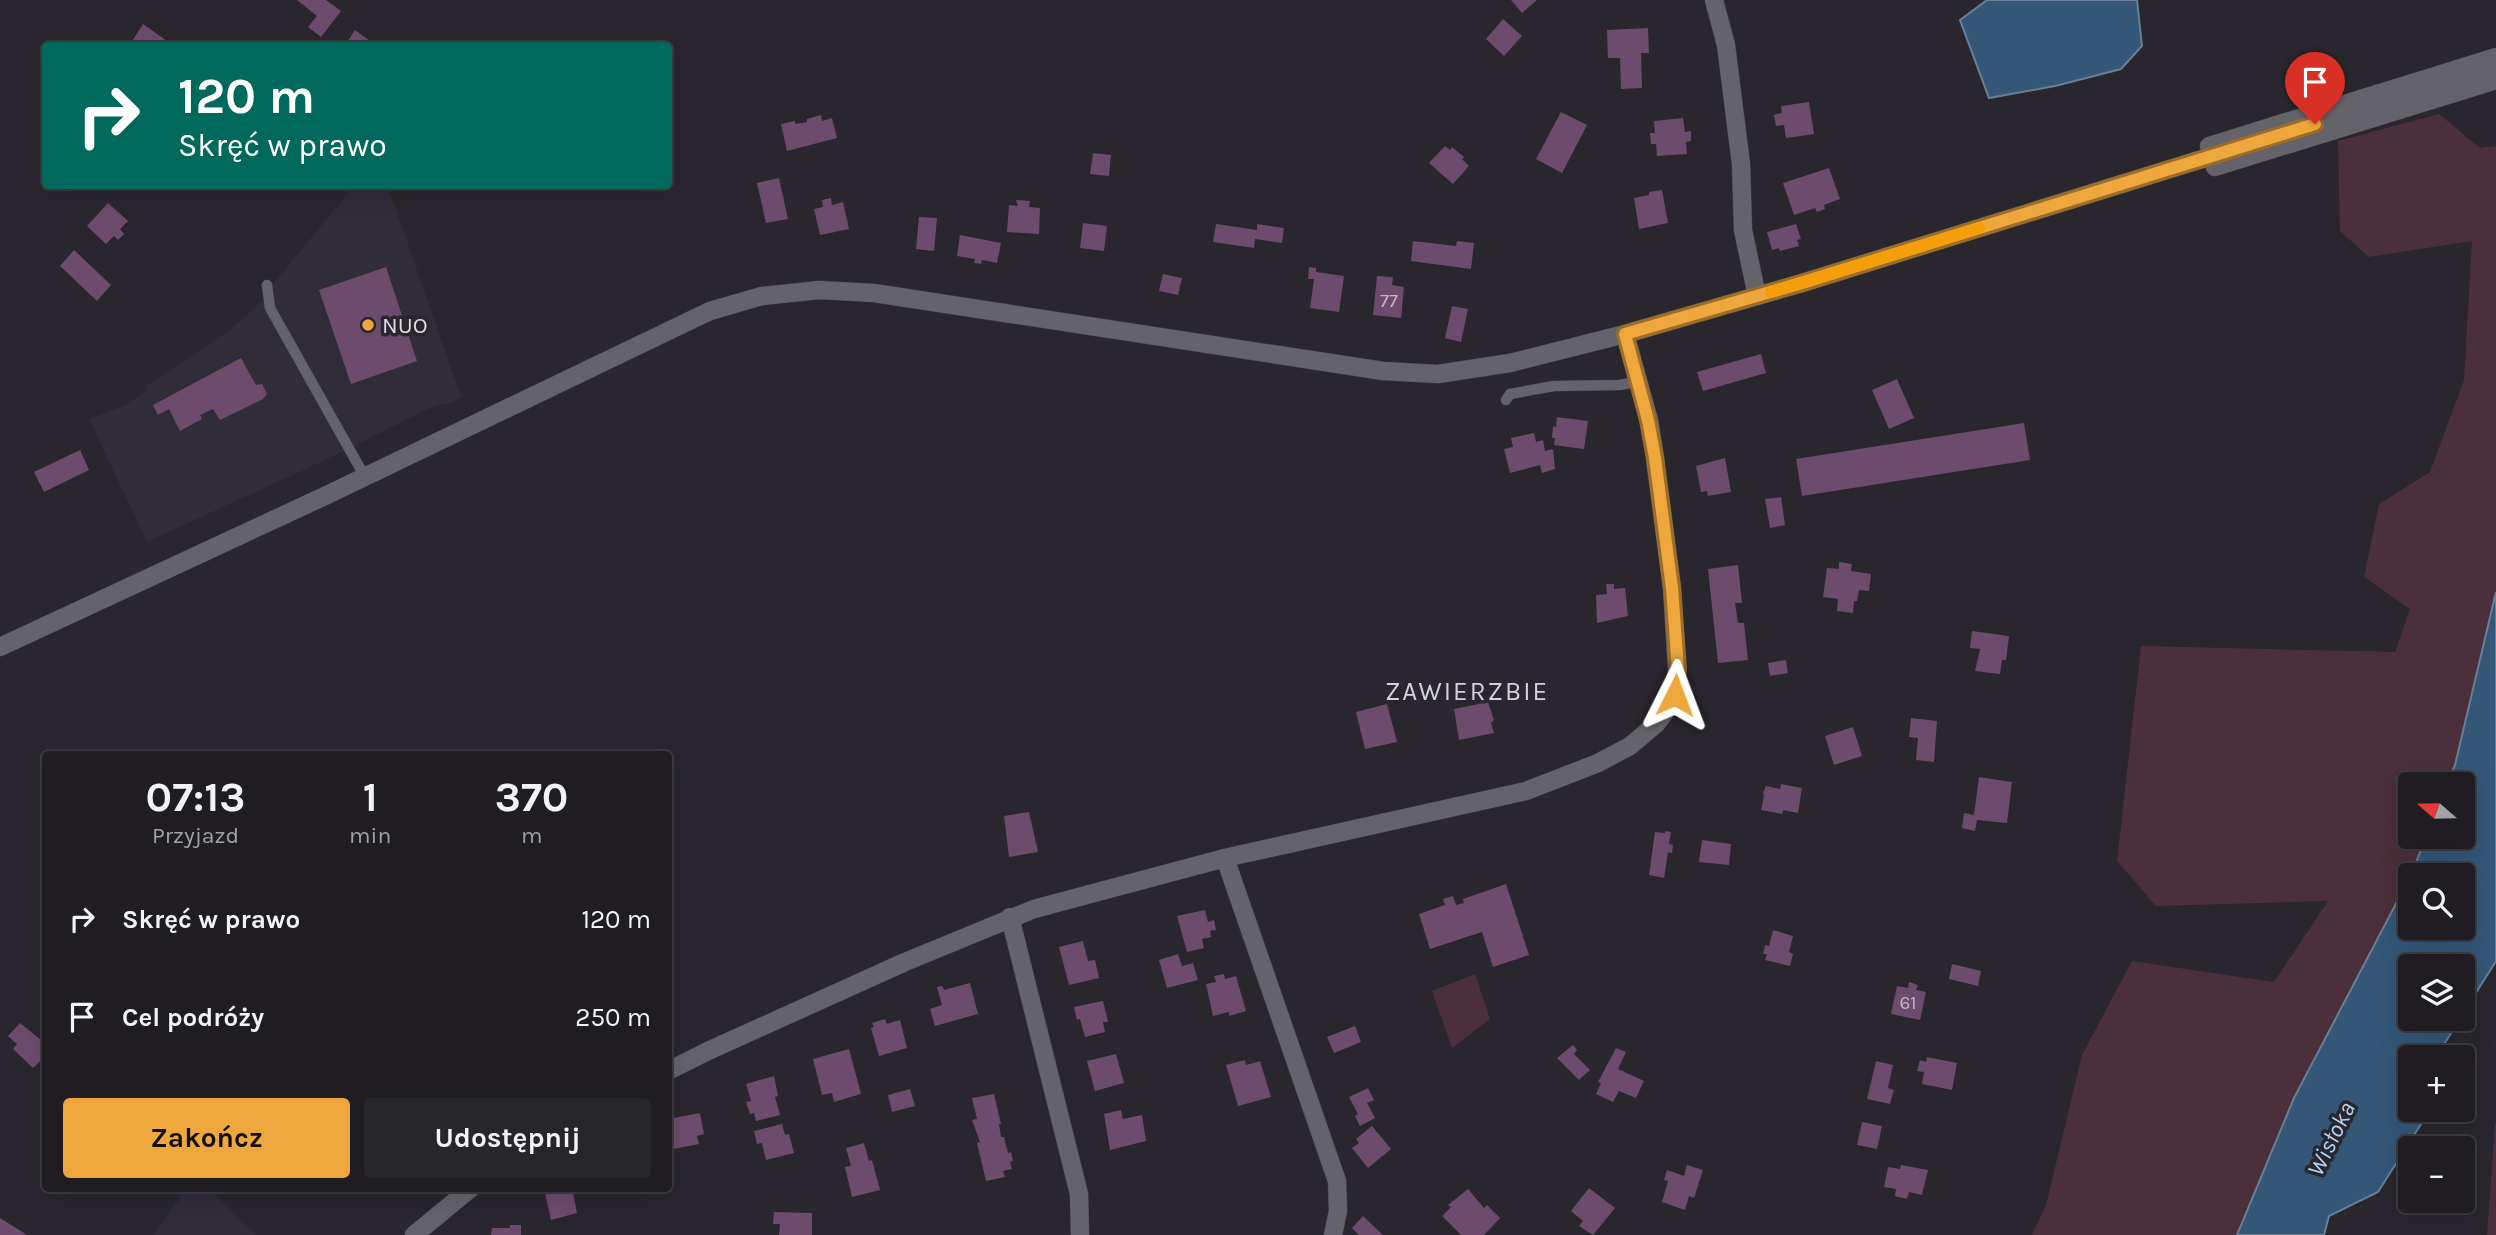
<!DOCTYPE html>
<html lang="pl">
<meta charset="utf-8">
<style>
body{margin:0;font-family:Karla,sans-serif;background:#27262a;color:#f1f3f6;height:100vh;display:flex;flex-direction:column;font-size:26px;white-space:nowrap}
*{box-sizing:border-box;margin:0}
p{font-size:23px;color:#a1a2a5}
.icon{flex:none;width:38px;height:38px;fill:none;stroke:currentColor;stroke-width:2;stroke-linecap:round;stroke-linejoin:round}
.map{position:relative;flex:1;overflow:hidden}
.panel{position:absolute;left:42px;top:751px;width:630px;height:441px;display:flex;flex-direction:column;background:#1f1d22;border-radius:7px;box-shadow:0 7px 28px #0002,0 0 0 2px #3c3b40}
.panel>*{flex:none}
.guide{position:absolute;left:42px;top:42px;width:630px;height:147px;border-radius:7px;box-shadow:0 7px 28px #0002,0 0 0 2px #3c3b40;background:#00695c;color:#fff;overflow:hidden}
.needle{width:46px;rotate:290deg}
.buttons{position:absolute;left:2398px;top:772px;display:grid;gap:14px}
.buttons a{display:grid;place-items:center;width:77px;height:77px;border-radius:7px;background:#1f1d22;box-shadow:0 7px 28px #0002,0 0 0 2px #3c3b40;font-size:35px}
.pin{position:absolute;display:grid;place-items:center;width:60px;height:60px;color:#fff;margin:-72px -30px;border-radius:50% 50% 50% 0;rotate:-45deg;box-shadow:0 0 7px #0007}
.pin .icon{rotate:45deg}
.me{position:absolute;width:77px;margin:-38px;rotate:3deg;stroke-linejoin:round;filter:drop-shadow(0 0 5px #0008)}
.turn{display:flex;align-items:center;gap:24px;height:147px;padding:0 21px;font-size:32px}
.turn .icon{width:91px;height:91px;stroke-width:2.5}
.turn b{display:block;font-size:49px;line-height:60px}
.eta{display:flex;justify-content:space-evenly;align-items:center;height:119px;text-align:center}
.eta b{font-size:42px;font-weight:700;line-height:49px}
.action{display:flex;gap:14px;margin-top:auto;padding:14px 21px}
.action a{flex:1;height:80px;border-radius:7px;background:#eea73d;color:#111;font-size:28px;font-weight:700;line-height:80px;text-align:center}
.action a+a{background:#27262a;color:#f1f3f6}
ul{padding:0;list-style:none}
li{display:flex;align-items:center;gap:21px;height:98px;padding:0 21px}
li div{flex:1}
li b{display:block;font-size:26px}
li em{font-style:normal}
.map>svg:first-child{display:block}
</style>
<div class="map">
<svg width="2496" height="1235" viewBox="0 0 2496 1235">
<rect width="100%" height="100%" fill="#29272d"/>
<path fill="#302c38" d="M354,186H388L461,397L451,403L436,405L336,455L147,542L89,419L124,406L147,390L145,387L230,330L263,300L262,297Z
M187,1188H208L256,1235H153Z"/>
<path fill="#4b2f3a" d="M2439,114L2480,148L2496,146V593L2455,765L2447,784H2410V836L2426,837L2410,877L2294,1098L2237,1235H2032L2046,1205L2082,1055L2132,961L2274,982L2328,901L2156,906L2117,861L2141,646L2395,652L2410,609L2364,577L2379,504L2430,472L2464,380L2472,241L2369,257L2340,231L2338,141Z
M1475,974L1490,1019L1452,1048L1432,991Z
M2496,1122V1235H2487L2495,1124Z"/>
<path fill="#345778" stroke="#677f98" stroke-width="2" d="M1987,0H2137L2142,46L2121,69L2055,86L1989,98L1960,20Z
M2496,592V961L2462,1015V966H2410V1018L2460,1019L2436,1057H2410V1110H2430L2378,1192L2329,1216L2324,1235H2237L2294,1098L2410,877V928H2462V875H2411L2426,837L2462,836V784H2447L2455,765Z"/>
<path fill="#6d4b6c" d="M297,0H326L341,11L321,37L308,27L317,16Z
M1511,0H1537L1522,13Z
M1503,19L1522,36L1504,56L1486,39Z
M143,24L167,41L164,46H129Z
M1648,28L1649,53H1641L1642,88L1621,89L1620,58H1608L1607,30Z
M355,30L377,46H351L347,42Z
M1809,102L1814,134L1786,138L1784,125L1776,126L1774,115L1782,113L1781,106Z
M1561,112L1587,125L1562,173L1536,159Z
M821,115L822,121L832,118L837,138L787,151L781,124L795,121V124L807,122V119Z
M1683,118L1685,132L1691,131V141L1686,142L1687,154L1657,156L1656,144H1651L1650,133H1655L1654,121Z
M1445,146L1450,150L1452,147L1464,157L1462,159L1469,166L1453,184L1429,163Z
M1093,153L1111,155L1109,176L1090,174Z
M1829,168L1840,199L1824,205L1825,209L1817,212L1815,208L1794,215L1783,183Z
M779,178L788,219L766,223L757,183Z
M1662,190L1668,223L1639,229L1634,198L1649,195V192Z
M831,198L832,205L843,202L849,229L820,235L814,209L823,207L822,200Z
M1016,200L1030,201L1029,207L1040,208L1039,234L1007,232L1009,205L1018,206Z
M108,203L128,221L120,229L124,234L118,240L114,236L106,244L87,226Z
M919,217L937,218L934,251L916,249Z
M1083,223L1107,226L1104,251L1080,248Z
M1216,224L1257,230V224L1284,228L1282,243L1255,239L1254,248L1213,242Z
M1796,224L1801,239L1797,240L1799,246L1780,251L1779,248L1772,250L1767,232Z
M960,235L1001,243L997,263L982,260L981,264L974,263L975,259L957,256Z
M1413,241L1456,246L1457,241L1474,243L1471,269L1411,261Z
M74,250L111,285L97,301L60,266Z
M386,267L417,361L351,384L319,290Z
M1309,267L1316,268V272L1344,276L1339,312L1310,308L1314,279H1308Z
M1163,274L1182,278L1178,295L1159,291Z
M1377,276L1393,277L1392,285L1404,287L1401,318L1373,315Z
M1452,306L1468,309L1461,342L1445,338Z
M1761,354L1766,373L1703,391L1697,372Z
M241,358L256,385L262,384L267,394L263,399L220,420L213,409L200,415L202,419L180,431L169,409L158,415L153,405Z
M1897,379L1914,418L1889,429L1872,390Z
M1557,417L1588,421L1584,449L1554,445L1555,438H1552L1553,426L1556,427Z
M2024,423L2030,460L1802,496L1796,459Z
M1534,433L1536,442L1543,440L1545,451L1553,449L1555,469L1542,473L1540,465L1510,473L1504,449L1513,447L1511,438Z
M80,450L89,470L44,492L34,472Z
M1725,458L1731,492L1708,496L1707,491L1701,492L1696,466Z
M1781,497L1785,525L1770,528L1765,499Z
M1839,562L1852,564L1851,571L1871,574L1869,591L1859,590L1857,601H1854L1853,613L1837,611L1838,599L1823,597L1827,568L1839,569Z
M1738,565L1742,603H1735L1738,623H1744L1748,660L1718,663L1708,569Z
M1606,584H1614V589L1625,588L1628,616L1597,623L1596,595L1607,594Z
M1972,631L2009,636L2006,660H2002L2000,674L1975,671L1980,649L1970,648Z
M1786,660L1788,673L1770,676L1768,663Z
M1488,702L1494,720L1491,723L1494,733L1459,740L1454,709Z
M1387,704L1397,742L1365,749L1356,712Z
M1911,718L1937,721L1934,762L1916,760L1918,738L1909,737Z
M1853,727L1862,756L1834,765L1825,736Z
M1979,777L2012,782L2007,823L1977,820L1975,831L1962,828L1964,813L1974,815Z
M1781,784L1802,788L1798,813L1783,810L1782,814L1761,810L1764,796L1763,793L1766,786L1780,789Z
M1029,812L1038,852L1009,857L1004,816Z
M1665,831L1671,832L1669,844L1673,845L1672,853L1668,852L1664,878L1649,875L1655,832L1665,833Z
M1702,840L1731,844L1729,865L1699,862Z
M1506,884L1529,955L1493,967L1482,932L1430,949L1419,914L1445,905L1443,899L1453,896L1456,905L1464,903L1463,899Z
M1205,910L1208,922L1214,920L1216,930L1210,931L1211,937L1202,939L1204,948L1187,952L1177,916Z
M1773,930L1793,936L1789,952L1793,954L1790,966L1765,960L1767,954H1763L1765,945L1769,946Z
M1083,941L1088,961L1095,960L1099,978L1069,985L1059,947Z
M1178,954L1182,966L1193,963L1198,980L1167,988L1159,960Z
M1952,964L1981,971L1978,986L1949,979Z
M1224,974L1225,979L1236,976L1246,1011L1229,1016V1012L1213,1016L1206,984L1216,982L1214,976Z
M1909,982L1918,985L1916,990L1926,992L1920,1020L1891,1014L1897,986L1908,988Z
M970,983L978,1014L935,1026L930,1009L942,1005L937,987L942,986L944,990Z
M1103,1001L1108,1022H1103L1105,1032L1085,1037L1080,1019L1077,1020L1074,1007Z
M885,1019L887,1024L900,1020L907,1048L879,1056L871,1028L874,1027L872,1023Z
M20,1023L46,1044V1056L33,1068L13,1049L17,1044L8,1036Z
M1355,1026L1361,1042L1334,1053L1327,1037Z
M1573,1045L1577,1050L1574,1054L1590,1070L1579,1080L1557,1058Z
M1616,1048L1626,1052L1618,1069L1644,1081L1636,1098L1619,1091L1613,1102L1596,1094L1601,1083L1598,1082Z
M849,1049L861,1094L834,1102L832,1093L822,1095L813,1059Z
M1116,1054L1124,1083L1095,1091L1087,1061Z
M1927,1057L1957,1063L1952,1090L1922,1084L1924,1072L1917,1071L1920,1060L1926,1062Z
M1245,1060L1246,1065L1260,1061L1271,1097L1238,1106L1226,1065Z
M1876,1061L1893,1065L1888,1088L1894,1090L1890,1104L1867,1099Z
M774,1076L778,1096L775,1097L780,1115L756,1121L754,1113L750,1114L746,1102L751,1101L746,1084Z
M1368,1088L1374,1100L1367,1103L1375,1118L1360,1126L1355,1116L1358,1114L1349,1097Z
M910,1089L915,1106L892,1112L888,1095Z
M994,1094L1001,1124H999L1001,1137H1004L1008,1153L1011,1152L1013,1161L1010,1162L1012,1169L1003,1171L1005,1177L986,1181L977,1143L980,1142L972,1120L977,1119L972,1098Z
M1121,1110L1123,1119L1142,1115L1146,1141L1110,1150L1104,1114Z
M700,1113L704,1134L697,1136L699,1144L668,1150V1119Z
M1862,1122L1882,1126L1877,1149L1857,1145Z
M782,1124L785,1135L789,1134L794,1153L766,1160L762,1143L757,1144L754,1131Z
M1372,1126L1391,1149L1368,1168L1352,1148L1359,1143L1356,1139Z
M864,1143L869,1161L872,1160L880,1190L852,1197L845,1167L851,1166L846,1148Z
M1687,1165L1703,1170L1694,1198L1689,1196L1685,1210L1662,1202L1668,1181L1664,1180L1667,1170L1684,1176Z
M1901,1165L1928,1170L1922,1195L1909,1192L1907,1199L1895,1196L1896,1189L1884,1187L1888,1167L1900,1169Z
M544,1188H572L577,1213L551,1220Z
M1589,1188L1615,1208L1593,1235L1579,1226L1583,1221L1571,1211Z
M1468,1189L1484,1208L1487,1205L1500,1218L1484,1235H1461L1442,1216L1451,1207L1448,1205Z
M774,1212L812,1213V1235H779L780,1224H773Z
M1363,1216L1383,1235H1359L1352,1228Z
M0,1218L27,1235H0Z
M510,1225H521V1235H491L492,1228H510Z"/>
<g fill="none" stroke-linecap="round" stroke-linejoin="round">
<defs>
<path id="lane" d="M267,285L270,308L365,477
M1506,400L1510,394L1554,386L1620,385L1639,381"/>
<path id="street" d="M1714,0L1726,45L1741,164L1743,230L1757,296
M2209,146L2496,57
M2215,167L2496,80
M1225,858L1337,1181L1338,1211L1333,1235
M1010,917L1079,1194L1080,1235
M668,1071L708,1051L905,962L1034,909L1225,858L1526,791L1598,763L1630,746L1656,724L1671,704L1675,695L1677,669L1672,588L1655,458L1649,420L1625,334
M414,1235L471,1188"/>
<path id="secondary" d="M0,647L327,495L710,311L762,296L819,290L874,293L1383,371L1438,374L1510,363L1625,334L1802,283L2496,68"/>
</defs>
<use href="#lane" stroke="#47454a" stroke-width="11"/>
<use href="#street" stroke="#47454a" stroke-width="19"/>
<use href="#secondary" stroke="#47454a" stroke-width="19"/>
<use href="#lane" stroke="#65636a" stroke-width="10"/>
<use href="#street" stroke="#65636a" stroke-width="18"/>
<use href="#secondary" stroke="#65636a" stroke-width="18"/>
</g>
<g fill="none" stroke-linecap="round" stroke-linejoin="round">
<defs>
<path id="route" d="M1675,695L1678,669L1672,588L1655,458L1648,420L1625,334L1802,283L2315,124"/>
</defs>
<use href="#route" stroke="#9b6d28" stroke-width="18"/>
<use href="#route" stroke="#eea73d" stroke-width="12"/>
<path stroke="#f59e0b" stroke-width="12" d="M1771,292L1979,228"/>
</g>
<circle fill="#eea73d" stroke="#29272d" stroke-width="2.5" cx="368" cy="325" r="7"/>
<g text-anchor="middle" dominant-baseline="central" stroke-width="7" stroke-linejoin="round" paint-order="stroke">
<g font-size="19" fill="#c2b8c4">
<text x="1389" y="301">77</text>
<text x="1908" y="1003">61</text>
</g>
<g font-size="23" fill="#dfdde1" stroke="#29272d" text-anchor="start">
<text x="382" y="325">NUO</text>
</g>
<g font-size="24" font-style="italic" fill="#b2d4f5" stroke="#29272d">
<text transform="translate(2331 1139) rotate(-64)">Wisłoka</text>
</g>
<g font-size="26" letter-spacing="2" fill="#d4d1da" stroke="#29272d">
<text x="1467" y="691">ZAWIERZBIE</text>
</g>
</g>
</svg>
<div class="buttons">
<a><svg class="needle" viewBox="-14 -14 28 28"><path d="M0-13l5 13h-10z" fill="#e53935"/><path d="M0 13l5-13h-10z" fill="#a1a2a5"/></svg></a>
<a><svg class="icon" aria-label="search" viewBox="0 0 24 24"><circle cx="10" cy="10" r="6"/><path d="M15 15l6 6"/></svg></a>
<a><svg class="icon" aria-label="layers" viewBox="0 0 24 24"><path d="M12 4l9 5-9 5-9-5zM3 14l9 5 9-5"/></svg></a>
<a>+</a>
<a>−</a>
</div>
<div class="pin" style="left:2315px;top:124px;background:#d93025"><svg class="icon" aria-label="arrive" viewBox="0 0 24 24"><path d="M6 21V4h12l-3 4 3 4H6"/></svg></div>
<svg class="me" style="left:1675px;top:695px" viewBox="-20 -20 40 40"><path d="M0-17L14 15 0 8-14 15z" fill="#eea73d" stroke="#fff" stroke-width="4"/></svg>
<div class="guide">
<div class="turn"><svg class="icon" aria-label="right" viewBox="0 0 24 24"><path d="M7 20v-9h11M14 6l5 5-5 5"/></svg><div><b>120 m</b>Skręć w prawo</div></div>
</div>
<section class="panel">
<div class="eta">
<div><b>07:13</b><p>Przyjazd</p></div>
<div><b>1</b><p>min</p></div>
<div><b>370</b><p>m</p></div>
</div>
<ul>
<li><svg class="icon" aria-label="right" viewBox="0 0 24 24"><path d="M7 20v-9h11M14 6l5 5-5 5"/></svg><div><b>Skręć w prawo</b></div><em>120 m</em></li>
<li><svg class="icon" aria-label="arrive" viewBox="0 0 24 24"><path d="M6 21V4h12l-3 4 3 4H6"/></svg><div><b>Cel podróży</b></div><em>250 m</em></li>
</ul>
<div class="action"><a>Zakończ</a><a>Udostępnij</a></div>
</section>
</div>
